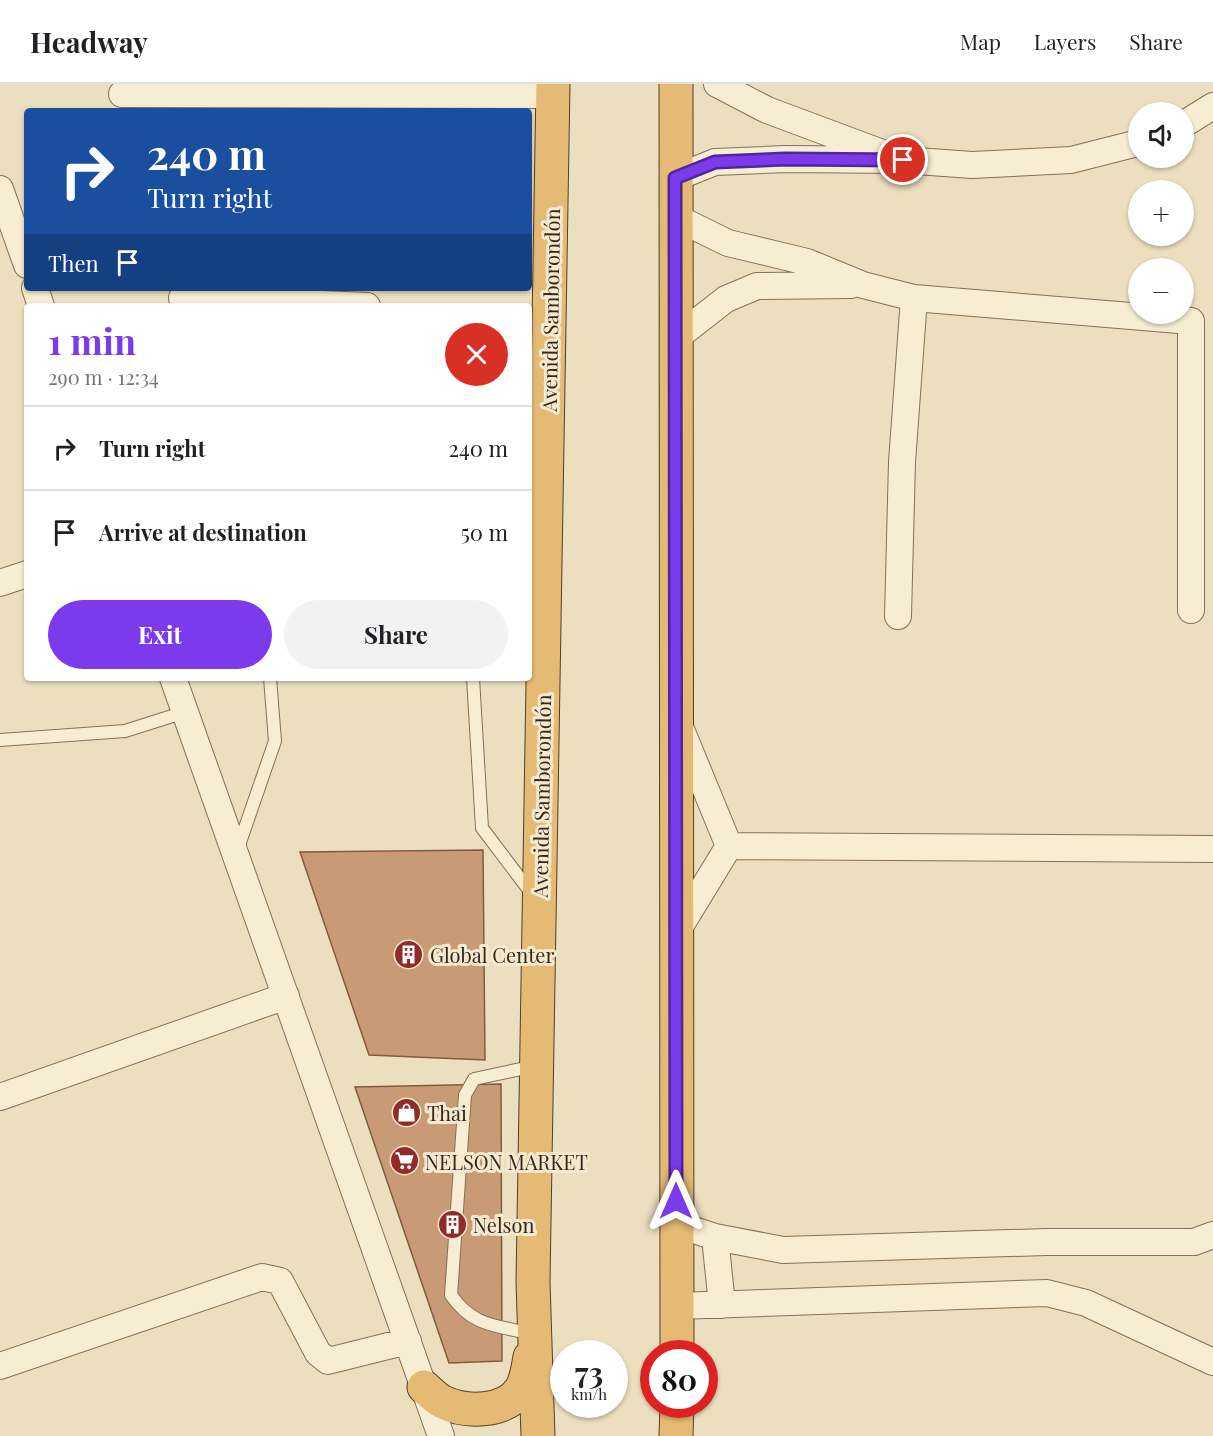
<!DOCTYPE html>
<meta charset="utf-8">
<style>
body{margin:0;font-family:"Playfair Display",serif;background:#f2f2f2;color:#202124;height:100vh;display:flex;flex-direction:column;font-size:22px;white-space:nowrap}
*{box-sizing:border-box;margin:0}
p{font-size:20px;color:#757577}
.icon{flex:none;width:33px;height:33px;fill:none;stroke:currentColor;stroke-width:2;stroke-linecap:round;stroke-linejoin:round}
.map{position:relative;flex:1;overflow:hidden}
.drawer{position:absolute;left:24px;top:219px;width:508px;height:378px;display:flex;flex-direction:column;background:#fff;border-radius:6px;box-shadow:0 2px 4px #0004}
.drawer>*{flex:none}
.banner{position:absolute;left:24px;top:24px;width:508px;height:183px;border-radius:6px;box-shadow:0 2px 4px #0004;background:#1a4fa0;color:#fff;overflow:hidden}
.buttons{position:absolute;left:1128px;top:18px;display:grid;gap:12px}
.buttons a{display:grid;place-items:center;width:66px;height:66px;border-radius:50%;background:#fff;box-shadow:0 2px 4px #0004;font-size:30px}
.speed{position:absolute;left:550px;top:1256px;display:flex;gap:12px;font-size:30px;font-weight:700;text-align:center}
.speed>*{display:grid;place-content:center;width:78px;height:78px;border-radius:50%;background:#fff;box-shadow:0 2px 4px #0004;line-height:1}
.speed small{font-size:15px;font-weight:400}
.speed .limit{border:9px solid #d22;background:#fff;color:#111}
.pin{position:absolute;display:grid;place-items:center;width:51px;height:51px;color:#fff;margin:-26px;border:3px solid #fff;border-radius:50%;box-shadow:0 2px 6px #0007}
.me{position:absolute;width:66px;margin:-33px;rotate:0deg;stroke-linejoin:round;filter:drop-shadow(0 0 4px #0008)}
.turn{display:flex;align-items:center;gap:21px;height:126px;padding:0 24px;font-size:27px}
.turn .icon{width:78px;height:78px;stroke-width:2.5}
.turn b{display:block;font-size:42px;line-height:51px}
.then{display:flex;align-items:center;height:57px;padding:0 24px;background:#0003;gap:12px;font-size:22px}
.round{display:grid;place-items:center;flex:none;width:63px;height:63px;border-radius:32px;background:#f2f2f2}
.overview{display:flex;align-items:center;justify-content:space-between;height:102px;padding:0 24px}
h1{font-size:36px;font-weight:700;line-height:45px;color:#7c3aed}
.action{display:flex;gap:12px;margin-top:auto;padding:12px 24px}
.action a{flex:1;height:69px;border-radius:36px;background:#7c3aed;color:#fff;font-size:24px;font-weight:700;line-height:69px;text-align:center}
.action a+a{background:#f2f2f2;color:#202124}
ul{padding:0;list-style:none}
li{display:flex;align-items:center;gap:18px;height:84px;padding:0 24px;border-top:2px solid #e0e0e0}
li div{flex:1}
li b{display:block;font-size:22px}
li em{font-style:normal}
header{display:flex;align-items:center;gap:36px;box-sizing:border-box;height:84px;padding:0 30px;background:#fff;border-bottom:2px solid #e0e0e0}
header strong{font-size:28px}
nav{display:flex;gap:33px;margin-inline-start:auto;font-size:21px}
.map>svg:first-child{display:block}
</style>
<header>
<strong>Headway</strong>
<nav><a>Map</a><a>Layers</a><a>Share</a></nav>
</header>
<div class="map">
<svg width="1213" height="1352" viewBox="0 0 1213 1352">
<rect width="100%" height="100%" fill="#ecdfbf"/>
<path fill="#c99a76" stroke="#825b3f" stroke-width="1.5" d="M483,766L485,976L369,971L300,768Z
M501,1000L502,1277L449,1279L355,1003Z"/>
<g fill="none" stroke-linecap="round" stroke-linejoin="round">
<defs>
<path id="service" d="M473,594L482,744L532,810
M0,656L125,647L185,628
M237,767L275,657L270,594
M532,1250C496,1241 473,1243 451,1211L465,1011L474,995L535,982"/>
<path id="minor" d="M717,0L767,26L885,70
M122,10L553,11
M1184,40L1213,22
M675,94L715,78L785,75L903,76L972,81L1071,76L1138,59
M0,105L27,181
M675,133L728,159L807,178L863,201L914,214L902,378L898,532
M35,204L41,222
M182,214L367,222
M914,214L1191,237V526
M676,254L726,215L757,202L851,201
M0,499L27,490
M173,594L441,1352
M680,643L729,762
M729,762L1213,765
M676,849L729,762
M0,1013L286,912
M676,1140L715,1153L783,1166L1046,1158H1194L1213,1151
M715,1153L722,1221
M677,1222L1047,1209L1086,1219L1213,1278
M0,1282L262,1193L280,1197L318,1269L328,1277L408,1257"/>
<path id="trunk" d="M676,0L677,1269
M424,1303C430,1308 436,1315 443,1318C466,1329 506,1329 521,1305C527,1295 528,1283 530,1273
M538,1352L533,1198L553,0
M676,1352L677,1320"/>
</defs>
<use href="#service" stroke="#847058" stroke-width="14"/>
<use href="#minor" stroke="#847058" stroke-width="28"/>
<use href="#trunk" stroke="#513e2d" stroke-width="35"/>
<use href="#service" stroke="#f7edd2" stroke-width="12"/>
<use href="#minor" stroke="#f7edd2" stroke-width="26"/>
<use href="#trunk" stroke="#e4ba74" stroke-width="33"/>
</g>
<g fill="none" stroke-linecap="round" stroke-linejoin="round">
<defs>
<path id="route" d="M676,1117L675,94L715,78L785,75L903,76"/>
</defs>
<use href="#route" stroke="#51269a" stroke-width="15"/>
<use href="#route" stroke="#7c3aed" stroke-width="10"/>
</g>
<defs>
<symbol id="building-disc" viewBox="-11 -11 22 22"><circle r="9.5" fill="#902b2a" stroke="#f4e9ce"/><path d="M-4-6H4V6H1V3H-1V6H-4ZM-2.5-4.3h1.7v1.8h-1.7ZM.8-4.3h1.7v1.8H.8ZM-2.5-1h1.7V.8h-1.7ZM.8-1h1.7V.8H.8Z" fill="#fff"/></symbol>
<symbol id="shop-disc" viewBox="-11 -11 22 22"><circle r="9.5" fill="#902b2a" stroke="#f4e9ce"/><path d="M-5-2.5h2.3a2.7 3.5 0 0 1 5.4 0H5L5.5 6h-11ZM-1.5-2.5h3a1.5 2.3 0 0 0-3 0Z" fill="#fff"/></symbol>
<symbol id="supermarket-disc" viewBox="-11 -11 22 22"><circle r="9.5" fill="#902b2a" stroke="#f4e9ce"/><path d="M-6-5.5h2.5l.6 2H6L4.5 2H-2.5L-4.4-4H-6ZM-1.5 3.2a1.3 1.3 0 1 0 .1 0ZM3 3.2a1.3 1.3 0 1 0 .1 0Z" fill="#fff"/></symbol>
</defs>
<g fill-rule="evenodd">
<use href="#building-disc" x="392" y="854" width="33" height="33"/>
<use href="#shop-disc" x="390" y="1012" width="33" height="33"/>
<use href="#supermarket-disc" x="388" y="1060" width="33" height="33"/>
<use href="#building-disc" x="436" y="1124" width="33" height="33"/>
</g>
<g text-anchor="middle" dominant-baseline="central" stroke-width="6" stroke-linejoin="round" paint-order="stroke">
<g font-size="20" fill="#34281c" stroke="#f4e9ce">
<text transform="translate(550 226) rotate(-89)">Avenida Samborondón</text>
<text transform="translate(541 712) rotate(-89)">Avenida Samborondón</text>
</g>
<g font-size="20" fill="#34281c" stroke="#f4e9ce" text-anchor="start">
<text x="430" y="870">Global Center</text>
<text x="427" y="1028">Thai</text>
<text x="425" y="1077">NELSON MARKET</text>
<text x="473" y="1140">Nelson</text>
</g>
</g>
</svg>
<div class="buttons">
<a><svg class="icon" aria-label="sound" viewBox="0 0 24 24"><path d="M4 9h4l5-4v14l-5-4H4zM17 9q2 3 0 6"/></svg></a>
<a>+</a>
<a>−</a>
</div>
<div class="speed"><div>73<small>km/h</small></div><div class="limit">80</div></div>
<div class="pin" style="left:903px;top:76px;background:#d93025"><svg class="icon" aria-label="arrive" viewBox="0 0 24 24"><path d="M6 21V4h12l-3 4 3 4H6"/></svg></div>
<svg class="me" style="left:676px;top:1117px" viewBox="-20 -20 40 40"><path d="M0-17L14 15 0 8-14 15z" fill="#7c3aed" stroke="#fff" stroke-width="4"/></svg>
<div class="banner">
<div class="turn"><svg class="icon" aria-label="right" viewBox="0 0 24 24"><path d="M7 20v-9h11M14 6l5 5-5 5"/></svg><div><b>240 m</b>Turn right</div></div>
<div class="then">Then<svg class="icon" aria-label="arrive" viewBox="0 0 24 24"><path d="M6 21V4h12l-3 4 3 4H6"/></svg></div>
</div>
<section class="drawer">
<div class="overview"><div><h1>1 min</h1><p>290 m · 12:34</p></div><a class="round" style="background:#d93025;color:#fff"><svg class="icon" aria-label="close" viewBox="0 0 24 24"><path d="M6 6l12 12M18 6L6 18"/></svg></a></div>
<ul>
<li><svg class="icon" aria-label="right" viewBox="0 0 24 24"><path d="M7 20v-9h11M14 6l5 5-5 5"/></svg><div><b>Turn right</b></div><em>240 m</em></li>
<li><svg class="icon" aria-label="arrive" viewBox="0 0 24 24"><path d="M6 21V4h12l-3 4 3 4H6"/></svg><div><b>Arrive at destination</b></div><em>50 m</em></li>
</ul>
<div class="action"><a>Exit</a><a>Share</a></div>
</section>
</div>
